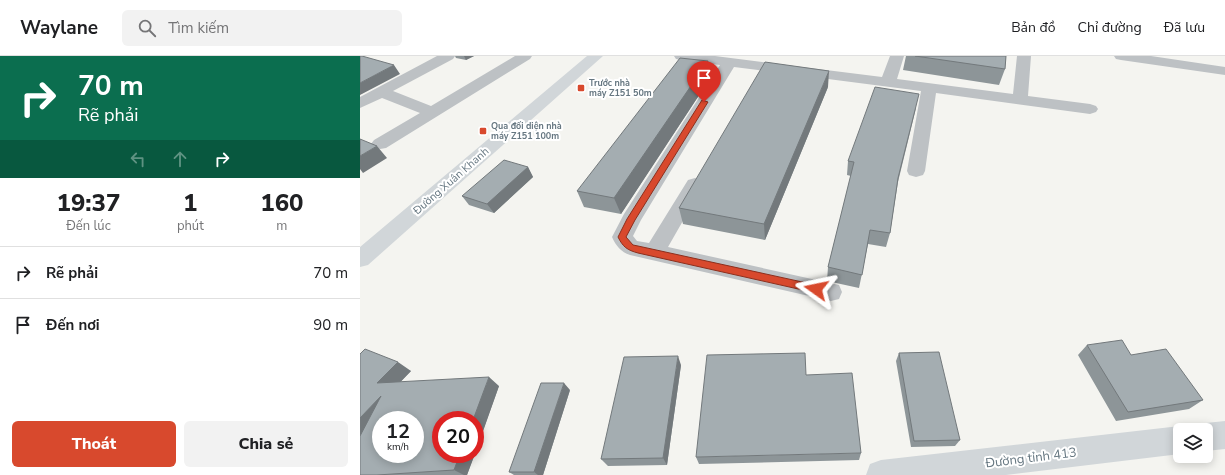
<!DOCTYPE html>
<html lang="vi">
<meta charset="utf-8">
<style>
body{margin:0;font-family:"Nunito Sans",sans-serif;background:#f2f2f2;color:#202124;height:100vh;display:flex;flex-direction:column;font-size:15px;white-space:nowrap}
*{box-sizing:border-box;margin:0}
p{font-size:13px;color:#757577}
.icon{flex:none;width:22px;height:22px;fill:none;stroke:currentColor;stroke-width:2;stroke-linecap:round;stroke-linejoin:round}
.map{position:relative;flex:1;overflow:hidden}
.details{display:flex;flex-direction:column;background:#fff;width:360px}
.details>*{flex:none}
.hud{background:#0b6e4f;color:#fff;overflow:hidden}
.fabs{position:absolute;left:813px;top:367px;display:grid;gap:8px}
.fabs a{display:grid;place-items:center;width:40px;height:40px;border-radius:6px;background:#fff;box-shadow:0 2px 10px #0003;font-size:20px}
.speed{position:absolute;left:12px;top:355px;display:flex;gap:8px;font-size:20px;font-weight:700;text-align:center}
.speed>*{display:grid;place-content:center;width:52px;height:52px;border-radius:50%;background:#fff;box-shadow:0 2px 10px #0003;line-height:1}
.speed small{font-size:10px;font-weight:400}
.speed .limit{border:6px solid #d22;background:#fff;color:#111}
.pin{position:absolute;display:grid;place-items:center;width:34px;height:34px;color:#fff;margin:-41px -17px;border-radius:50% 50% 50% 0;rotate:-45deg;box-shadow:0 0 4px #0007}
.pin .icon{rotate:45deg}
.me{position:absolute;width:44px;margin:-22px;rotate:282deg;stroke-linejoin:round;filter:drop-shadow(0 0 3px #0008)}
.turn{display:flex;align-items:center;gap:14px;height:84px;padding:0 12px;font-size:18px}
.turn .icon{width:52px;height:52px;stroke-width:2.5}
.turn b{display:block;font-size:28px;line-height:34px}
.lanes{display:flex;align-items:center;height:38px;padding:0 12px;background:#0003;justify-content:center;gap:20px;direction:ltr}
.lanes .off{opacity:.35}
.eta{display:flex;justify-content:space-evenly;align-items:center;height:68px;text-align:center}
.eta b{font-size:24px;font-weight:800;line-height:28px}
.primary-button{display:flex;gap:8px;margin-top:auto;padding:8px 12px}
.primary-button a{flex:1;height:46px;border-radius:6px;background:#d8492d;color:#fff;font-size:16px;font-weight:800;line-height:46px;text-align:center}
.primary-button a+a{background:#f2f2f2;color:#202124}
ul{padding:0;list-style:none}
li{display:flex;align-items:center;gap:12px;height:52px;padding:0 12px;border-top:1px solid #e0e0e0}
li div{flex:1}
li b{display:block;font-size:15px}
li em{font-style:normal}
header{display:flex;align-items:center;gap:24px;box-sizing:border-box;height:56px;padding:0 20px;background:#fff;border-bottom:1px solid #e0e0e0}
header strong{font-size:19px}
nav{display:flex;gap:22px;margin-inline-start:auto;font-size:14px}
.search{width:280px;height:36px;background:#f2f2f2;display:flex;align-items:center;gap:10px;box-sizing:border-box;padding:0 14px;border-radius:6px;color:#757577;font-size:15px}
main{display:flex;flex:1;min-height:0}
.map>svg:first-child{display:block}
</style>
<header>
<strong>Waylane</strong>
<div class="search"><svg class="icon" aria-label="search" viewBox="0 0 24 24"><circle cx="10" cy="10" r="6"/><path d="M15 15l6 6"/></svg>Tìm kiếm</div>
<nav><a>Bản đồ</a><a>Chỉ đường</a><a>Đã lưu</a></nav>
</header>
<main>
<section class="details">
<div class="hud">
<div class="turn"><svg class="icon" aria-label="right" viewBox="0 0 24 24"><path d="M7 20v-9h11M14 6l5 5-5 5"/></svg><div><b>70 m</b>Rẽ phải</div></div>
<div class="lanes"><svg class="icon off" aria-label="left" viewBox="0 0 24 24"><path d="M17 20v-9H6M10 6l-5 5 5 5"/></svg><svg class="icon off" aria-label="ahead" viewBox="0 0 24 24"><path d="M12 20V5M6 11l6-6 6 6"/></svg><svg class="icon" aria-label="right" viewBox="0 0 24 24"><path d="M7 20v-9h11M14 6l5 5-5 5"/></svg></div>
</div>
<div class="eta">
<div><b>19:37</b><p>Đến lúc</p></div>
<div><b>1</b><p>phút</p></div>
<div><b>160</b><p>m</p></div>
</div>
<ul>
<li><svg class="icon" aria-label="right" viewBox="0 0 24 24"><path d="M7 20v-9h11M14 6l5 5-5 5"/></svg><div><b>Rẽ phải</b></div><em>70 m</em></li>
<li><svg class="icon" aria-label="arrive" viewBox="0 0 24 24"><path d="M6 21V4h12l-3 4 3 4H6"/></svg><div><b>Đến nơi</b></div><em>90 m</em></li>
</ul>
<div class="primary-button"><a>Thoát</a><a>Chia sẻ</a></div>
</section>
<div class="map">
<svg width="865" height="419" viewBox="0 0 865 419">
<rect width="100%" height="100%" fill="#f4f4f0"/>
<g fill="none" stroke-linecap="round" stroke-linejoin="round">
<path fill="#bdc1c4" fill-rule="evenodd" d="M77,0H95L93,3L33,35L71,50L155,0H172L170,3L26,92L20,93L14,92L11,88L14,84L60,57L22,42L0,52V41Z
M314,0H355L522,21L530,0H544L537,23L653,38L657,0H671L668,40L730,48L736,50L738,53L736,56L730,58L576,37L565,115L563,119L556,121L549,119L547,115L561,35L374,11L281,164L273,180L277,185L289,187L328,124L335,122L342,124L344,128L308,191L479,229L482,236L479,243L471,245L270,199C261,196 256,190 252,181L264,158L360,9L321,4L316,3Z
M754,0H791L865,11V19L761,4L756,3Z"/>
<path fill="#d1d6d9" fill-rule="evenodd" d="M227,0H243L8,209L0,211V191Z
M865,365V393L846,395V374H835L836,371L846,367Z
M820,370L830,374H820V398L646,419H506L510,408L521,404Z"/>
</g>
<path fill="#8d9598" d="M95,0H114L106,4L96,2Z
M546,0H646L645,13L639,29L543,14Z
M348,5L351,21L261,158L224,151L217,135Z
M468,31L405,184L323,168L319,152Z
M556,52L538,126L530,177L526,191L508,188L499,232L467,225L468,211L491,120L487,119L488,105Z
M168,111L173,121L134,157L109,149L102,140Z
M727,289L771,299L843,344L829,353L756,365L718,299Z
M539,297L600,384L595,390L551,391L536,305Z
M0,298L51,315L40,326L139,330L107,419H0Z
M321,309L307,409L248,410L241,403Z
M210,334L183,419H154L149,416Z
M501,397L499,404L339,408L336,401Z"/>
<path fill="#73797c" d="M104,0H114L106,4Z
M348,5L351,21L261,158L254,142Z
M34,9L40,18L0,39V27Z
M469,15L468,31L405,184L404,168Z
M17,90L27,102L3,117L0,113V100Z
M168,111L173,121L134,157L127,148Z
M318,300L321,309L307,409L303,402Z
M38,306L51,315L31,336L17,327Z
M129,321L139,330L115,398V364H113Z
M204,327L210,334L183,419H178L174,416Z
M21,340L0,386V362Z
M100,398H115L107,419H104L94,414Z"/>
<path fill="#a4adb1" stroke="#73797c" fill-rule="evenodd" d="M0,0H2L34,9L0,27Z
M555,0H646L645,13Z
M320,2L348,5L254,142L217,135Z
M405,6L469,15L404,168L319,152Z
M515,31L559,38L538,122L530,177L510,174L502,219L468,211L494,106L488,105Z
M0,83L17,90L0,100Z
M144,104L168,111L127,148L102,140Z
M762,284L771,299L806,293L843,344L768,356L727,289Z
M5,293L38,306L17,327L129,321L113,364H81V398H100L94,414L17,419H0V380L21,340L0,362V298ZM21,364H55V398H21Z
M579,296L600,384L554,385L539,297Z
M445,297L446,319L492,317L501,397L336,401L347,299Z
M318,300L303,402L241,403L264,301Z
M181,327H204L174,416H149Z"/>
<path fill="#d8492d" stroke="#8c2f1d" d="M342,44L348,46L275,164L266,181L273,189L278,190L456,229L460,230L461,233L460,236L456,237L278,197C267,194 263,191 258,181L267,163Z"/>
<g fill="#d8492d" stroke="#fff" stroke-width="1.5">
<rect x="217" y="28" width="8" height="8" rx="2"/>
<rect x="119" y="71" width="8" height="8" rx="2"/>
</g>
<g text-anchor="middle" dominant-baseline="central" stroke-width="4" stroke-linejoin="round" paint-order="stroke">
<g font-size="9" font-weight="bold" fill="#657680" stroke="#fff" text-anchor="start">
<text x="229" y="27">Trước nhà<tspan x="229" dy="10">máy Z151 50m</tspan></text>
<text x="131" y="70">Qua đối diện nhà<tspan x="131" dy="10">máy Z151 100m</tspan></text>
</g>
<g font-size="11" fill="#657680" stroke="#fff">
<text transform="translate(91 125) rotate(-41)">Đường Xuân Khanh</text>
</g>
<g font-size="13" fill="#657680" stroke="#fff">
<text transform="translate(671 402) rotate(-7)">Đường tỉnh 413</text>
</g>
</g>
</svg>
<div class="fabs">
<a><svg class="icon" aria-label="layers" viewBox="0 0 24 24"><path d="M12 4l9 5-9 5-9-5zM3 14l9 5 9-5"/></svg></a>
</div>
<div class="speed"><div>12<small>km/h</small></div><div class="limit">20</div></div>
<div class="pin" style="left:344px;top:46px;background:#d93025"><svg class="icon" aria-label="arrive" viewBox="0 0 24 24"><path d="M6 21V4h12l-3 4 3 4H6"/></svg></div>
<svg class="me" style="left:456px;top:233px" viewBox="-20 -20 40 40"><path d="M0-17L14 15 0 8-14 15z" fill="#d8492d" stroke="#fff" stroke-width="4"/></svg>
</div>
</main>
